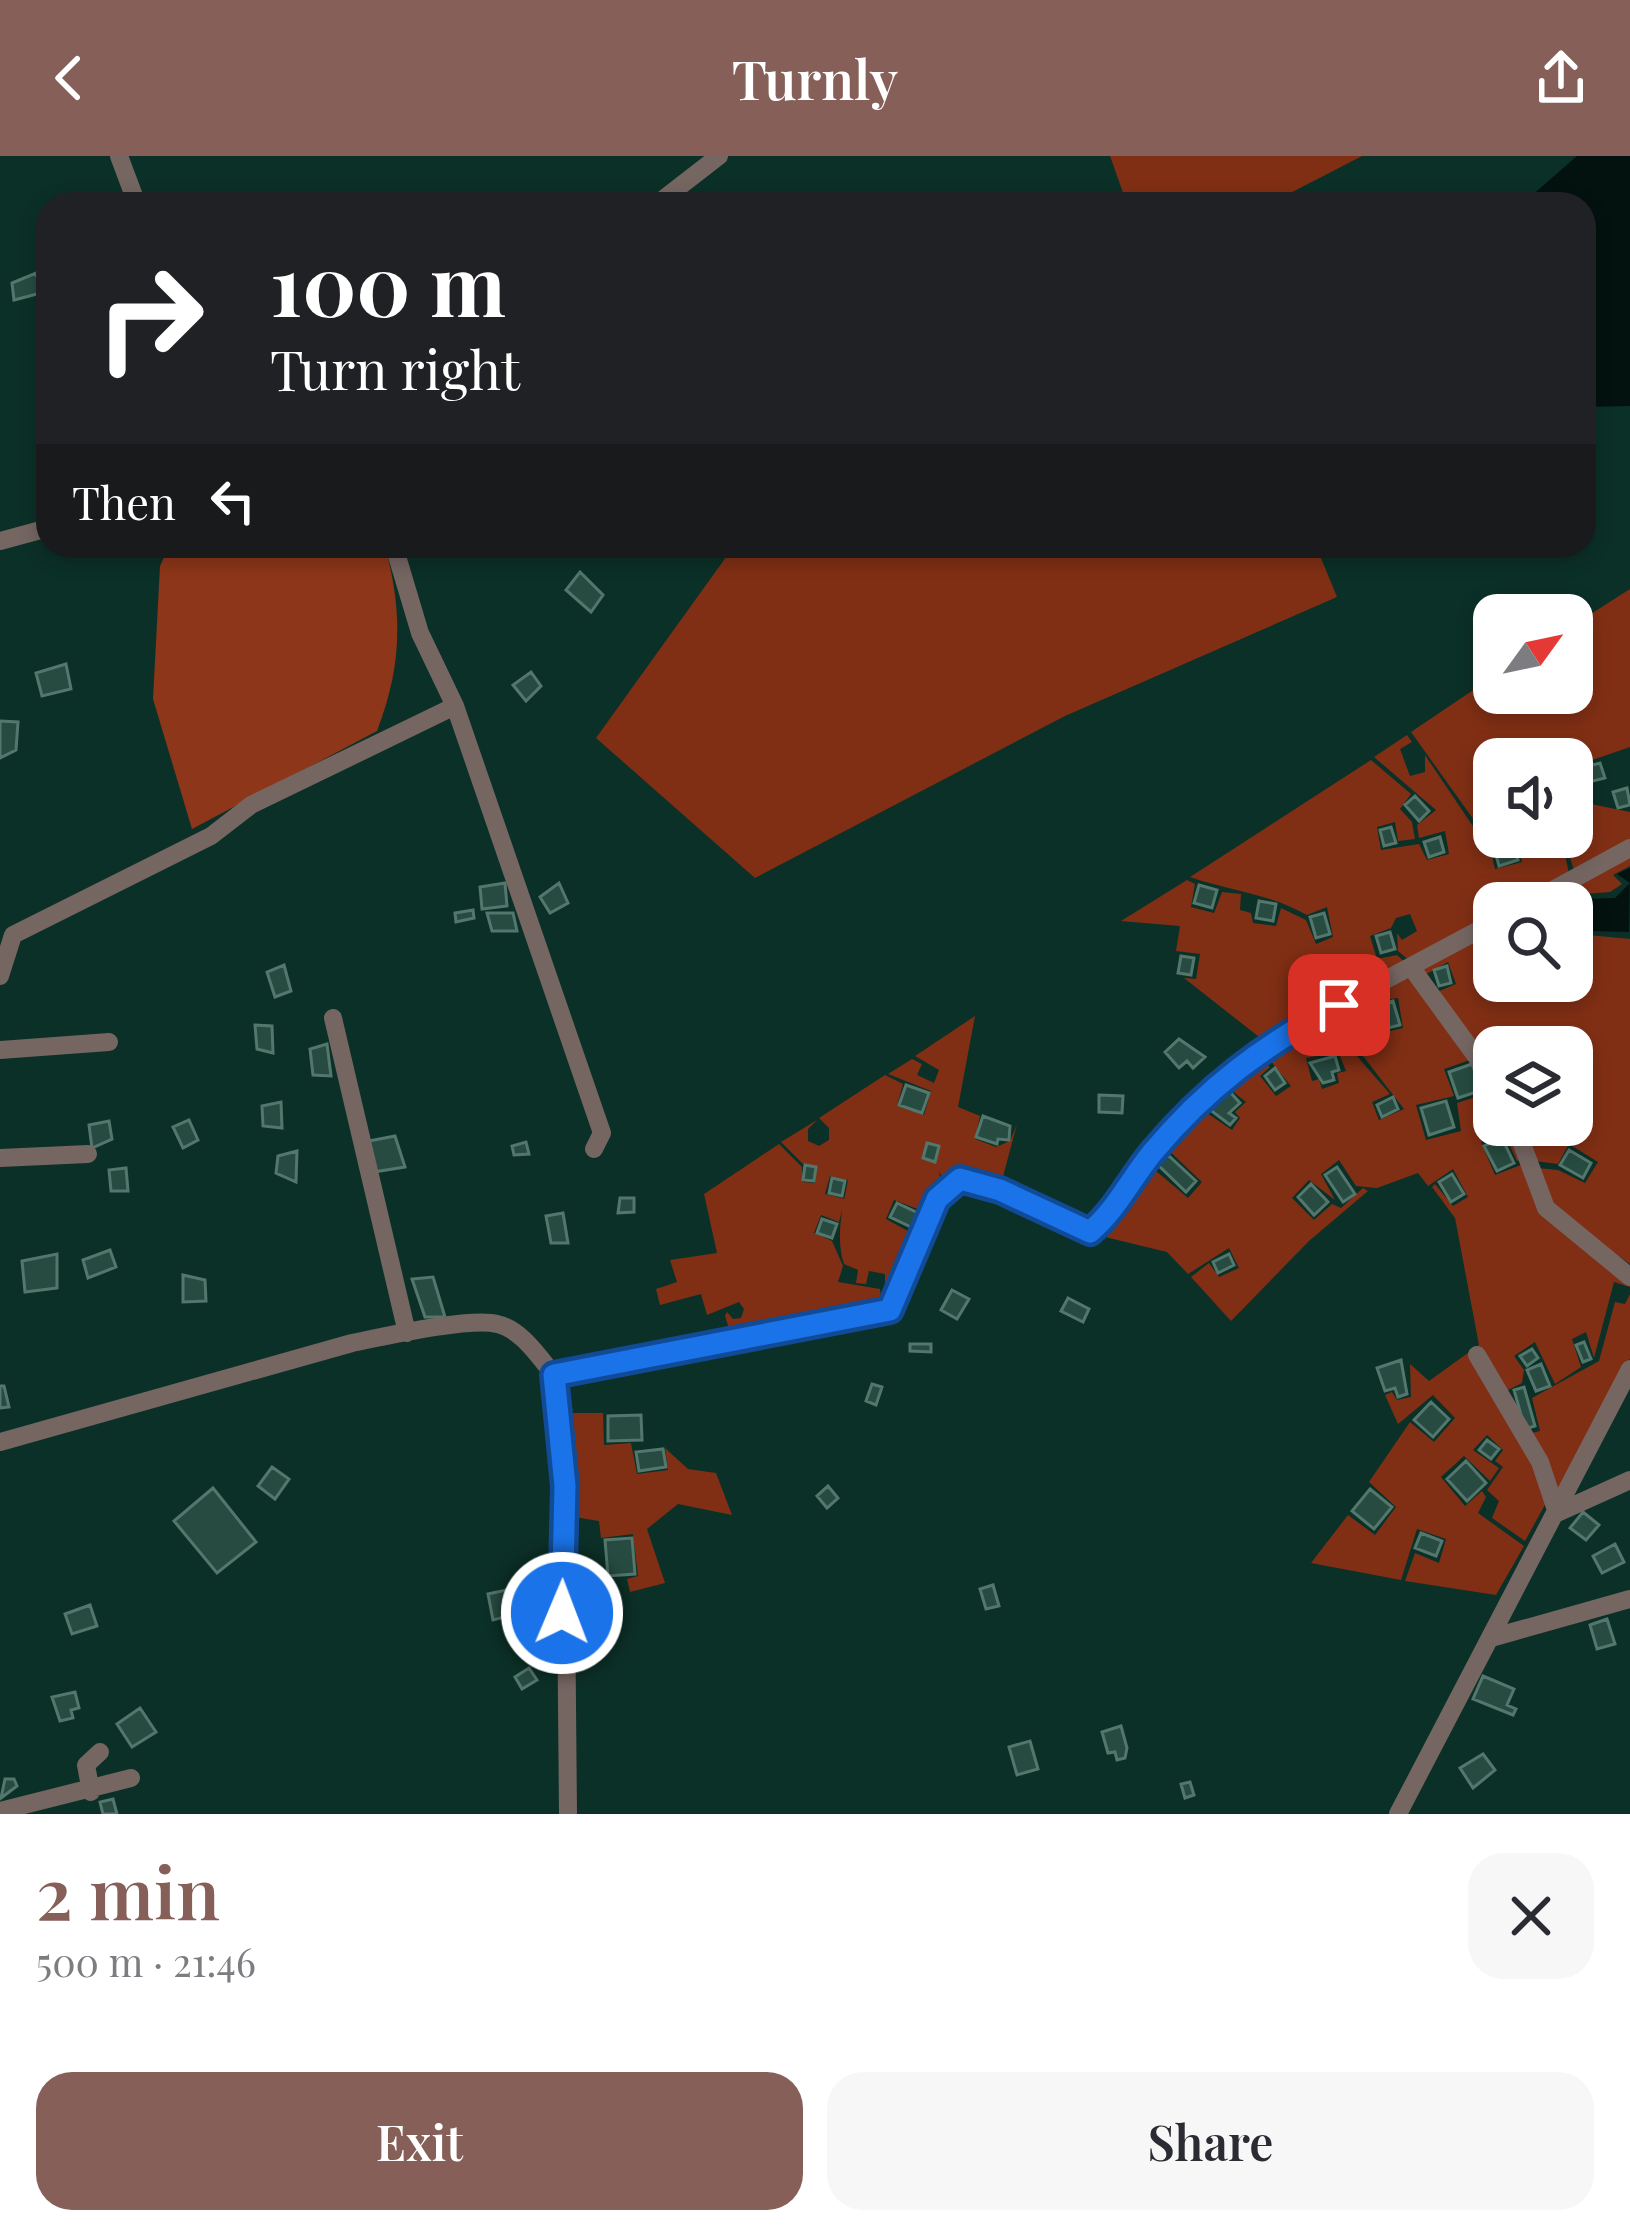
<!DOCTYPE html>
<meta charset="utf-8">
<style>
body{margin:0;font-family:"Playfair Display",serif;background:#f7f7f7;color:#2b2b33;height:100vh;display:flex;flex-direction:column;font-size:45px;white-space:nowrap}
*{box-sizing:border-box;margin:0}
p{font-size:39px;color:#7c7c81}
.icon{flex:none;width:66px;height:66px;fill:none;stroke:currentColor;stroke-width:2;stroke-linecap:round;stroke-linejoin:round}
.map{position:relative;height:1658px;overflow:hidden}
.details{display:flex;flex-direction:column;background:#fff;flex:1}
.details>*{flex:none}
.top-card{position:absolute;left:36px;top:36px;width:1560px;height:366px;border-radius:36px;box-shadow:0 6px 18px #0003;background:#202124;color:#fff;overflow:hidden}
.needle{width:78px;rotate:57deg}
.tools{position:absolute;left:1473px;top:438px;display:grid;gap:24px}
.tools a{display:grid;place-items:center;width:120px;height:120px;border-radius:24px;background:#fff;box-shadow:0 6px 18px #0003;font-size:60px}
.pin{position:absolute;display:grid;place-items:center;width:102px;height:102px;color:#fff;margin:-51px;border-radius:24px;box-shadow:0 6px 18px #0006}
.me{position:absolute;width:132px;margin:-66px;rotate:1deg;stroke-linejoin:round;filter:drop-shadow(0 0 9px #0008)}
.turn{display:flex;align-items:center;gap:42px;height:252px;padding:0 36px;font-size:54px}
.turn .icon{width:156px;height:156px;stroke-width:2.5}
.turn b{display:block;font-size:84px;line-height:102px}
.then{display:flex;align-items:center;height:114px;padding:0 36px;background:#0003;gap:24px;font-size:45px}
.round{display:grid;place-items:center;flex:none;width:126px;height:126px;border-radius:36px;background:#f7f7f7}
.head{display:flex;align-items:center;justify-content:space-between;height:204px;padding:0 36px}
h1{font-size:72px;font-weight:600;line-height:90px;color:#855f58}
.cta{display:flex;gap:24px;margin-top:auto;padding:24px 36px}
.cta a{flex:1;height:138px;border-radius:36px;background:#855f58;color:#fff;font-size:48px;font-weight:600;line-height:138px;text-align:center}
.cta a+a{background:#f7f7f7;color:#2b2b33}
header{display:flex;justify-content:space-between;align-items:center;height:156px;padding:0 36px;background:#855f58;color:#fff;font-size:54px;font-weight:600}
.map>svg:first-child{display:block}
</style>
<header><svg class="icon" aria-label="back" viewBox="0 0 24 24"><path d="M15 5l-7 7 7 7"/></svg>Turnly<svg class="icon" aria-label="share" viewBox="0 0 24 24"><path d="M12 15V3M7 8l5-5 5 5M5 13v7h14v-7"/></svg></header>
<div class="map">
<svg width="1630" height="1658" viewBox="0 0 1630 1658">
<rect width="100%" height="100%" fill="#0b3027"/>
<path fill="#812f14" d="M1110,0H1362L1269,48H1127Z
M734,390H1316L1337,441L1065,560L755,722L596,582Z
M1630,433V591L1572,611V603H1494V681H1511L1494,692L1411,576L1494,520V537H1572V470Z
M1407,579L1412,586L1400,593L1410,620L1425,616V599L1491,697L1495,713L1522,706L1517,682L1539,681L1547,697L1563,690L1569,717L1516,747H1494V760L1411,806L1398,795L1397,777L1402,784L1417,775L1410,758L1396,762L1391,772L1370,780L1377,803L1397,799L1408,809L1268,888L1184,822L1196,823L1200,798L1176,795L1180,770L1121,765L1187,724L1195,728L1191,751L1214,757L1222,736L1241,738L1240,754L1251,757L1253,767L1276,770L1281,752L1306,764L1316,788L1333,781L1327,751L1307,759C1264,736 1234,736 1190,721L1371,604L1411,638L1400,653L1412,666L1415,683L1398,685L1395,666L1377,671L1381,694L1419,688L1427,704L1449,698L1445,675L1419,682L1417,669L1436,654L1374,601Z
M1587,638L1591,648L1630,656V690L1575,717L1563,681H1572V648Z
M1630,695V710L1613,719L1622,728L1610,736L1584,738L1572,750L1537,747Z
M1572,764L1588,779L1630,783V1108L1550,1052L1538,1012L1558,1014L1585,1027L1598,1006L1569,988L1558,1008L1535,1005L1518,969H1572V891H1529L1527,886L1494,891V898L1484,902L1437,836L1456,828L1448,806L1423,820L1418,811L1494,770L1490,783L1494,825H1572Z
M1412,816L1473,903L1444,913L1454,940L1416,949L1426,984L1461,975L1457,947L1485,938L1481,912L1494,938V969H1510L1526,1002L1517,1005L1503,975L1481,986L1495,1019L1526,1007L1542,1055L1630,1117V1131L1614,1126L1594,1202L1586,1176L1572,1183L1581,1211L1555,1228L1535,1186L1514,1200L1524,1214L1522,1227L1502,1237L1552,1336L1525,1385L1492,1362L1499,1345L1487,1334L1503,1311L1495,1305L1503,1294L1487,1279L1473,1294L1499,1312L1490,1325L1464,1300L1441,1321L1465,1350L1482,1335L1486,1341L1478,1357L1524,1390L1496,1439L1405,1425L1415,1397L1439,1407L1446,1383L1417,1373L1401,1424L1311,1407L1348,1359L1375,1379L1396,1351L1369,1326L1410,1266L1434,1286L1455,1262L1433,1239L1398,1268L1385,1239L1392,1236L1397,1244L1411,1241L1410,1208L1429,1225L1479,1189L1455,1062L1432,1031L1435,1028L1453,1050L1468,1041L1453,1013L1428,1030L1418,1017L1377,1032L1356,1030L1339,1004L1321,1018L1335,1044L1309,1024L1292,1042L1314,1064L1332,1048L1341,1052L1363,1032L1368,1035L1309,1085L1231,1165L1191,1121L1209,1107L1219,1121L1239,1112L1229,1092L1188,1118L1167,1096L1097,1079L1150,1010L1188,1042L1202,1026L1164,990L1201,953L1232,974L1240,962L1235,956L1246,946L1225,929L1259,901L1270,911L1260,920L1276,940L1291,930L1265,898L1319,865L1329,872L1334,897L1306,902L1312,925L1319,923L1322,933L1339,927L1337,917L1346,915L1338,895L1349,891L1390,938L1372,946L1379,964L1404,953L1353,887L1349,862L1328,868L1324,860L1365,841L1376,850L1386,876L1403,872L1398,842L1376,845L1369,837Z
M975,860L958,951L980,960L975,983L996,991L1010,985L1017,968L1001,1028L944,1027L939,1015L941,1030L919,1076L914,1070L920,1054L894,1044L886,1063L917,1080L885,1149V1118L869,1115L866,1128L856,1127L858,1114L844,1108C835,1081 843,1050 848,1024L830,1020L825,1038L845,1043L839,1066L821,1059L814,1077L832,1085L843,1110L838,1126L880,1133L883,1154L733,1185L725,1160L727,1156L733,1163L741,1162L744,1153L739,1146L707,1159L701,1138L660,1149L656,1133L677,1126L670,1104L717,1097L704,1038L779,988L802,1011V1026L815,1027L817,1010L803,1008L781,986L817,964L808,973V985L819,990L829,984V972L819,962L885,919L903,928L897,950L924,959L931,935L888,918L912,903L922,908L917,919L934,927L939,914L915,900Z
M1630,1138V1202L1561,1341L1528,1278L1540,1275L1532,1242L1599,1205L1615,1146L1625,1148Z
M564,1257H603L604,1289L631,1287L637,1318L668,1314L665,1292L688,1313L716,1317L732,1359L678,1348L647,1373L665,1427L630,1436L627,1423L638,1420L633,1378L601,1382L599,1365L568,1360Z"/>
<path fill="#8e3619" d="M169,390H385C403,457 402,510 377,575L192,673L153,543L160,410Z"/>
<path fill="#03120e" d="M1577,0H1630V250L1584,251V48H1522Z
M1630,712L1629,776L1592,775L1572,754L1586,743L1615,742L1630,727L1617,718Z"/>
<path fill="#274b41" stroke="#53776c" stroke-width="3" d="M36,117L41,137L14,144L12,127Z
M580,416L603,439L591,456L566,434Z
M66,508L71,533L42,540L36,517Z
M531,516L541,530L526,545L513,529Z
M0,565L18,566L16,594L0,602Z
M1600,607L1605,622L1589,626L1585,611Z
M1627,632L1630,649L1618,652L1613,636Z
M1415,640L1429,655L1419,665L1405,649Z
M1391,671L1396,687L1384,690L1380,674Z
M1440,681L1444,696L1429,701L1424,686Z
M1514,689L1518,704L1499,710L1495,695Z
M505,727L507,750L482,753L480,731Z
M559,727L568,747L550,757L540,741Z
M1199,729L1217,734L1212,752L1194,747Z
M1259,745L1276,748L1273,765L1256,762Z
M473,754L474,762L456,766L455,757Z
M487,757H513L517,775H492Z
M1324,757L1330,778L1316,782L1310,761Z
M1390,776L1395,793L1381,797L1376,780Z
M1181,800L1194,802L1191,819L1178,817Z
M284,809L291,835L275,841L267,816Z
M1447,810L1451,827L1439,830L1434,814Z
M1393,845L1400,869L1388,872L1382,849Z
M1344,867L1349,884L1338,887L1333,870Z
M255,869L272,870L273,897L257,893Z
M1179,883L1205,901L1193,912L1187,905L1179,912L1165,896Z
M327,888L331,920L313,919L310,893Z
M1335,900L1339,914L1332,916L1334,924L1323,927L1310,907Z
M1472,908L1482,934L1458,942L1449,916Z
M1275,912L1285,927L1275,934L1265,920Z
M906,929L929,937L922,957L899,949Z
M1229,935L1240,947L1229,957L1236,962L1230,969L1209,953Z
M1099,939L1123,940L1122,957L1099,956Z
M1393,941L1398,953L1382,961L1377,949Z
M1446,945L1454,971L1429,979L1421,952Z
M281,946L282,972L263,970L262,950Z
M983,960L1010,970L1009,984L998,983L997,988L976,981Z
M189,964L198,984L183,992L173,971Z
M109,965L112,983L92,992L89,969Z
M395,980L405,1011L374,1016L369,985Z
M1502,982L1514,1007L1497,1015L1484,990Z
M526,986L529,998L514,999L512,990Z
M927,987L939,990L935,1006L923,1002Z
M1569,994L1591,1007L1583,1022L1560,1009Z
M297,995L296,1026L276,1017L278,1000Z
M1168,999L1196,1025L1186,1036L1158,1009Z
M805,1009L816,1011L814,1025L803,1024Z
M1337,1011L1355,1038L1343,1046L1325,1019Z
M126,1012L128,1035H111L109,1014Z
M1452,1018L1464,1038L1451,1046L1439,1026Z
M832,1022L845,1025L842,1040L829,1037Z
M1311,1028L1328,1046L1314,1059L1298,1041Z
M620,1042H634V1056L618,1057Z
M897,1047L918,1057L911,1071L890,1061Z
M563,1057L568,1087H551L546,1060Z
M822,1063L837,1068L832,1082L817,1077Z
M110,1094L116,1111L88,1122L83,1104Z
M57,1098V1132L25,1136L22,1105Z
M1229,1098L1234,1109L1218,1117L1213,1106Z
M183,1119L205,1124L206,1145L183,1146Z
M433,1121L445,1161H425L412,1123Z
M952,1134L969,1143L957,1163L941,1154Z
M1068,1142L1089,1153L1083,1166L1061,1155Z
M1584,1186L1591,1203L1583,1206L1576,1189Z
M910,1188H931V1196L910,1195Z
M1532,1193L1538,1202L1527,1210L1520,1200Z
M1401,1204L1407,1238L1398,1241L1395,1232L1385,1235L1377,1212Z
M1541,1208L1550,1230L1536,1235L1527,1214Z
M872,1228L882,1231L876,1249L866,1245Z
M0,1230H4L9,1251L0,1252Z
M1524,1231L1535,1270L1525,1273L1514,1234Z
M1431,1246L1449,1263L1433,1281L1414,1264Z
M641,1259L642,1284L608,1285V1260Z
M1487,1284L1499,1293L1491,1303L1479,1294Z
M663,1293L666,1311L639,1315L636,1296Z
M1466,1305L1486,1327L1467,1345L1447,1323Z
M272,1311L289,1323L275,1343L258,1330Z
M828,1330L838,1342L827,1352L817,1340Z
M213,1332L256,1386L217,1417L174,1365Z
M1370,1333L1392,1351L1374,1373L1352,1355Z
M1583,1356L1599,1369L1586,1384L1570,1372Z
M1421,1377L1442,1385L1436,1400L1415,1392Z
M632,1382L635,1418L608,1420L605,1384Z
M1615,1388L1624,1406L1602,1417L1593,1400Z
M993,1429L999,1450L986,1453L980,1433Z
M511,1433L517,1458L493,1464L488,1438Z
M90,1449L97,1470L72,1478L65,1458Z
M1607,1463L1615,1488L1597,1493L1590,1469Z
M529,1512L537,1524L522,1533L515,1521Z
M1483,1520L1514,1533L1507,1549L1516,1553L1513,1559L1473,1543Z
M75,1536L79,1552L71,1554L73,1562L60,1565L52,1541Z
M140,1552L156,1576L132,1591L117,1568Z
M1121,1570L1127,1592L1125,1602L1117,1604L1115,1596L1108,1597L1102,1576Z
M1030,1585L1038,1613L1017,1619L1009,1591Z
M1483,1598L1495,1614L1473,1632L1460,1612Z
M5,1623H14L17,1630L1,1642Z
M1190,1626L1194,1639L1185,1642L1181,1628Z
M113,1643L117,1658H103L100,1646Z"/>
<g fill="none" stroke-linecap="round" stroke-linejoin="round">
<path stroke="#756662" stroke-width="18" d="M119,0L137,48
M657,48L719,0
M0,385L48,372
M394,390L420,477L455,550L602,977L594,993
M1529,747L1630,692
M1411,811L1494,925
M0,820L13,779L211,680L251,649L455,550
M333,862L407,1177
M0,894L109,886
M1515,969L1546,1052L1630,1121
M0,1002L88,998
M1477,1199L1540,1306L1557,1357L1630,1324
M554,1219L565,1330L568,1658
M0,1286L352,1187C382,1181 470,1161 497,1168C521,1173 539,1201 554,1219L890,1154L937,1043L960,1023L1000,1034L1090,1076L1110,1059L1150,999L1229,915L1303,868L1494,766
M1491,1482L1630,1443
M91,1636L86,1609L100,1596
M0,1655L131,1622
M1398,1658L1630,1213"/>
</g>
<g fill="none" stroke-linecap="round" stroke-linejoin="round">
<defs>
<path id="route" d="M562,1457L565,1330L554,1219L890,1154L937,1043L960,1023L1000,1034L1090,1076C1117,1053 1130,1024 1152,997C1207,931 1264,889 1339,849"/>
</defs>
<use href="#route" stroke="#114b97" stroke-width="30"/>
<use href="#route" stroke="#1a73e8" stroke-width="21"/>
</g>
</svg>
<div class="tools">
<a><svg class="needle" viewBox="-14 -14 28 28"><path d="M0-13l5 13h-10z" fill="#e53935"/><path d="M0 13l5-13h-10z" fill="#7c7c81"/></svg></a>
<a><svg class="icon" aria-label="sound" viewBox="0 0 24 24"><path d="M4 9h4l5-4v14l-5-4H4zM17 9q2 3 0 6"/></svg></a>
<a><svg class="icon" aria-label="search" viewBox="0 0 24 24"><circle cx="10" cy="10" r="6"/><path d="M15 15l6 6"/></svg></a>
<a><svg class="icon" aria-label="layers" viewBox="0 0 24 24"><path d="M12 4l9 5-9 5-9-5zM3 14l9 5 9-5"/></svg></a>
</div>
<div class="pin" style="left:1339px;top:849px;background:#d93025"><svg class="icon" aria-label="arrive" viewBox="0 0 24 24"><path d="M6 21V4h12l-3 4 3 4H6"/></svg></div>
<svg class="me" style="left:562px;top:1457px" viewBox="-20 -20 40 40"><circle r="17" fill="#1a73e8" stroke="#fff" stroke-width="3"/><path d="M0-11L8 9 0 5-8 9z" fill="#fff"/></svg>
<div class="top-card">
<div class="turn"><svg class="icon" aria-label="right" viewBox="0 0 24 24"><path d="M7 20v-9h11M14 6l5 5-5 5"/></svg><div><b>100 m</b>Turn right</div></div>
<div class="then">Then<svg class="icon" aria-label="left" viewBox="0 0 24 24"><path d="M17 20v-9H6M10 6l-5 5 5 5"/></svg></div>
</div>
</div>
<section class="details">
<div class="head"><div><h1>2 min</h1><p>500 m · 21:46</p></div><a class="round"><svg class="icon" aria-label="close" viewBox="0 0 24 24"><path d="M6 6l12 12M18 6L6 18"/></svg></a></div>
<div class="cta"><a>Exit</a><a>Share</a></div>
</section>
